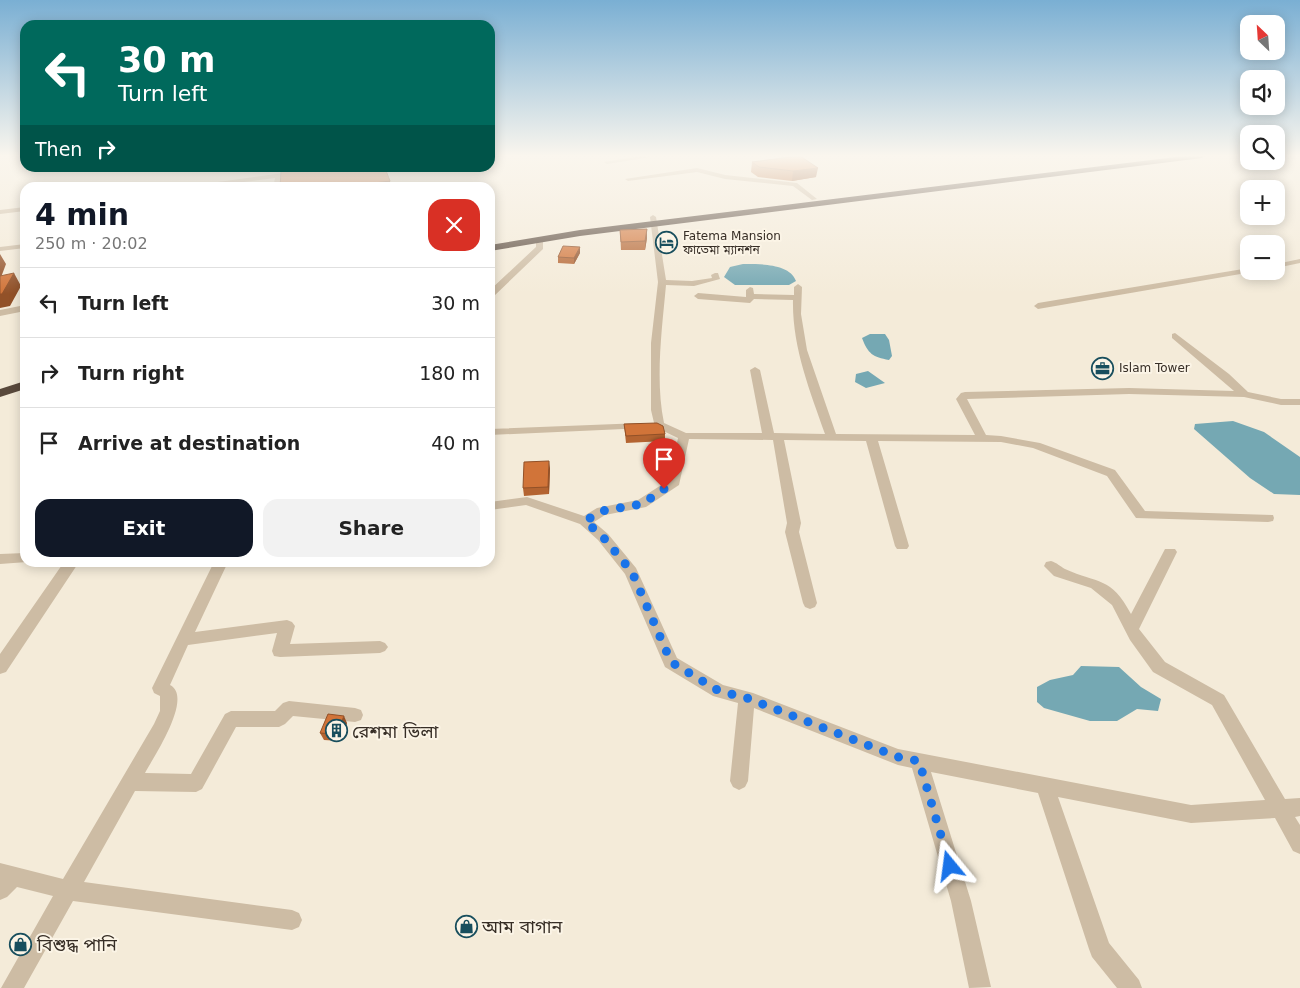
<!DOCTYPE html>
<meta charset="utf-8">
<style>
body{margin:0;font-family:"DejaVu Sans","Noto Sans Bengali",sans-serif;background:#f2f2f2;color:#222;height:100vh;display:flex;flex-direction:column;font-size:19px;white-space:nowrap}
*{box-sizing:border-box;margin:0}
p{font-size:16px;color:#767676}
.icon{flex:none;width:28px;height:28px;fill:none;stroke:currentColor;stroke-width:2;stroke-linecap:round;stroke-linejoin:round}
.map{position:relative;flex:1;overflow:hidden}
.details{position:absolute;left:20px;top:182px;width:475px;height:385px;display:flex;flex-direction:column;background:#fff;border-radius:15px;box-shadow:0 2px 12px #0003}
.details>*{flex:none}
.top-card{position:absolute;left:20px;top:20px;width:475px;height:152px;border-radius:15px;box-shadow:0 2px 12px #0003;background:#00695c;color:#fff;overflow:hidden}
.needle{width:32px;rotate:335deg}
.controls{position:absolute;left:1240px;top:15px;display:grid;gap:10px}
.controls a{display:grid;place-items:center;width:45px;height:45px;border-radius:10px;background:#fff;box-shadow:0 2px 12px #0003;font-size:25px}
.pin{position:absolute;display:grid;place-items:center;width:42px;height:42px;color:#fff;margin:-51px -21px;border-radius:50% 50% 50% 0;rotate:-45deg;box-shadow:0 0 5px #0007}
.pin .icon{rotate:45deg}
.me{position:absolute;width:55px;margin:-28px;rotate:344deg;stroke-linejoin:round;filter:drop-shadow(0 0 4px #0008)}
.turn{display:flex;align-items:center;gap:18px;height:105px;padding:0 15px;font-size:22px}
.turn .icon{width:65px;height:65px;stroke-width:2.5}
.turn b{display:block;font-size:35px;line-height:42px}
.then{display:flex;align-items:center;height:48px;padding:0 15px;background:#0003;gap:10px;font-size:19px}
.round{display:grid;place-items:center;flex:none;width:52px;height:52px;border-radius:15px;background:#f2f2f2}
.headline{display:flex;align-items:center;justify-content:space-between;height:85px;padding:0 15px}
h1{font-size:30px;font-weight:800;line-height:38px;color:#111827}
.cta{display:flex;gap:10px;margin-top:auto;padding:10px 15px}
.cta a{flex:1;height:58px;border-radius:15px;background:#111827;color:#fff;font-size:20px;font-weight:800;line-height:58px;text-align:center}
.cta a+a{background:#f2f2f2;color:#222}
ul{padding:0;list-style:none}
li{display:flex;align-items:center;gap:15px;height:70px;padding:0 15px;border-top:1px solid #e0e0e0}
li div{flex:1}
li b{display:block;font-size:19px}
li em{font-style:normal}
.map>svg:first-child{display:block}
</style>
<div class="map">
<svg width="1300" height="988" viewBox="0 0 1300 988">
<rect width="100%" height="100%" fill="#f4ebd9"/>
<path fill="#75a8b3" d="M743,264C758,264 790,263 796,281L789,285H735L724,277L730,267Z
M870,334H885L889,340L892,356L889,360C873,357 868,354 862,338Z
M868,371L885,383L866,388L855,382L856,374Z
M1233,421L1264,432L1300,457V495L1274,494L1250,478L1194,429L1195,424Z
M1081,666L1119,667L1141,687L1161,699L1158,711L1137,709L1117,721H1090L1044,708L1037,702V687L1050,680L1073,675Z"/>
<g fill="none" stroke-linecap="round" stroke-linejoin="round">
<path fill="#cdbca4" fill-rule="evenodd" d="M641,156L651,157L607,164L604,162Z
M697,168L725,175L797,183L817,199L812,200L793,186L725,179L697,172L628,181L625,179Z
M298,171L300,174L282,177L279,188H273L275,178L196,188H174Z
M25,207V211L0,214V210Z
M653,215L656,217L666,280L692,281L712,278L711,275L715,273H718L720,279L694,286L666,285C662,329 655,380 664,423L686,433H762L750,370L755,367L760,370L774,433L825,434C810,391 792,347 793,300L754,299L750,303L698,299L694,296L698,293L746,297V290L750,287L753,288L754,294L794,295V287L798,284L802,287L801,314L807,350L836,434L975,435L956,399L961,393L965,392L1129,388L1234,391L1172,338V334L1175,333L1229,374L1248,392L1281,399H1300V405H1281L1244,397L1129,394L967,399L986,435L1001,436L1040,443L1115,470L1145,511L1273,515L1274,518L1273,521L1268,522L1136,518L1107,476L1033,448L1001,442L878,441L909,546L907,549H897L895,546L866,441L784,440L801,523L799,532L817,603L815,607L810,609L805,607L803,603L785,532L787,523L773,440L689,439L679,485L646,507L605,515L594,522L608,534L636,568L677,658L723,685L753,693L898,749L1191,805L1265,800L1212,705L1153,672L1130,640L1112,605L1091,588L1054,576L1044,566L1046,562L1051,561C1057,563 1060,566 1065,569C1098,584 1111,576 1131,614L1165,549H1175L1177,552L1139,629L1165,662L1224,695L1285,799L1300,798V816L1295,817L1300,825V854L1293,851L1275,818L1191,823L1058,797L1109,943L1139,980L1142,988H1117L1092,957L1089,949L1038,793L931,772L971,901L991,987L969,988L951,901L912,768L898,765L754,708L748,781L745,787L739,790L733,787L730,781L738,703L713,696L665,667L625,574L598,540L580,524L526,505L490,510V502L527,497L584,516L597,508L638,500L669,480L678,438L655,427L651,410V343L658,282L650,217Z
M536,238L543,240V249L493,297L490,298V290L536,247Z
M25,244V248L0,251V247Z
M1300,259V263L1276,268V264Z
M1249,268V271L1252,272L1038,309L1034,306L1038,303Z
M25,305V311L0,316V310Z
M642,423L648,426L646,428L490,435V429Z
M25,553V562H27L0,564V554Z
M64,562H79L6,672L0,674V654Z
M214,562H228L195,632L287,620L292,622L295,626L290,644L380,641L385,643L388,647L385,651L380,653L280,657L274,656L272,651L277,633L188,645L170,685C194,697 153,758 145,773L191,774L225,714L231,711H275L283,703L289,701L355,708L361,710L363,715L361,720L355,722L293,716L285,724L279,727H236L202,789L196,792L135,791L84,882L292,910L299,913L302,920L299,927L292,930L73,901L24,988H1L53,896L17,887L7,897L0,900V863L63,879L154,724L160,711V696L154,693L152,688Z"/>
<path fill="#59493c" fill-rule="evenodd" d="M1184,156H1205L1202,158L580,236L490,251V245L580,230Z
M25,381V389L0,397V389Z"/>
</g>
<path fill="#b46431" d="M798,156L816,177L792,181L758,177L751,172L752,162Z
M647,229V238L645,250H621L620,230Z
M580,253L574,264L558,263V257Z
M624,424L665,434V441L626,443Z
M550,468L549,494L524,496L523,488Z
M347,723L340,741L324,740L320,733Z"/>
<path fill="#925128" d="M818,168L816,177L792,181L793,171Z
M390,181L392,188H334Z
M647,229V238L645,250V241Z
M580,247V253L574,264V258Z
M0,254L6,264L0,280Z
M14,273L21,286L10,306L0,308V294Z
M549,461L550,468L549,494L548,487Z
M344,716L347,723L340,741L336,734Z"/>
<path fill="#d17439" stroke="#925128" d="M798,156H800L818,168L793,171L759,167L752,162Z
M305,168H385L390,181L334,188H280L281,171Z
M647,229L645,241L621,242L620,230Z
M563,246L580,247L574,258L558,257Z
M14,273L2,294H0V276Z
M657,423L663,426L665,434L626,436L624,424Z
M549,461L548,487L523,488L524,462Z
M328,714L344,716L336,734L320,733Z"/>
<linearGradient id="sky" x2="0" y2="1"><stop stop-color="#7aafd3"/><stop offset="0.53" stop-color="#faf6ee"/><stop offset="1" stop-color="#faf6ee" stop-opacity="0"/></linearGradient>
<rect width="1300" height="294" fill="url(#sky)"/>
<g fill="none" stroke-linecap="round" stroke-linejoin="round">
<path stroke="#1a73e8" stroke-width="9" stroke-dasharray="0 16.2" d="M664,489L642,504L602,511L585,521L603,537L632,572L671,662L719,691L747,698L898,757L919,761L950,866"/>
</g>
<defs>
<symbol id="hotel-ring" viewBox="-11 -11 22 22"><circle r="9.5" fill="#fbf4e6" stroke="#184e5d" stroke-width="1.5"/><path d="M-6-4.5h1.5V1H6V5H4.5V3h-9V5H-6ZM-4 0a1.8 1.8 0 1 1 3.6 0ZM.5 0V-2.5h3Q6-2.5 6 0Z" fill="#184e5d"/></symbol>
<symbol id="office-ring" viewBox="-11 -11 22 22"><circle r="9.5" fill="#fbf4e6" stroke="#184e5d" stroke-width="1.5"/><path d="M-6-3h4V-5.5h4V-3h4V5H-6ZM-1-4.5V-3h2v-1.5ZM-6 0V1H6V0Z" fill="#184e5d"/></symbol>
<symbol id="building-ring" viewBox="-11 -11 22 22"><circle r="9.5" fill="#fbf4e6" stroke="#184e5d" stroke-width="1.5"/><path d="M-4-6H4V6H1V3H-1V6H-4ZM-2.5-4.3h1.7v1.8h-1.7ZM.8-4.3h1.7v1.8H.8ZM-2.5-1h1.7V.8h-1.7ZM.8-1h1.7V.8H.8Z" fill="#184e5d"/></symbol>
<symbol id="shop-ring" viewBox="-11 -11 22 22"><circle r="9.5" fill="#fbf4e6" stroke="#184e5d" stroke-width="1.5"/><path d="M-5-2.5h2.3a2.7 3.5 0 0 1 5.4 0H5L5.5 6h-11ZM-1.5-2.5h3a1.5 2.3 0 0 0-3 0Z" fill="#184e5d"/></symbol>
</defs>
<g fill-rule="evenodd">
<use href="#hotel-ring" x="654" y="230" width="25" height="25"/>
<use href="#office-ring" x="1090" y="356" width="25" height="25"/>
<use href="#building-ring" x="324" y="718" width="25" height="25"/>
<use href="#shop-ring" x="454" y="914" width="25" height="25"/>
<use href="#shop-ring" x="8" y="932" width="25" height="25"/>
</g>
<g text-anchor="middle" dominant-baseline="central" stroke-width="4" stroke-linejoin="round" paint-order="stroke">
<g font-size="12" fill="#372e26" stroke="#fbf4e6" text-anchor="start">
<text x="683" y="236">Fatema Mansion<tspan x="683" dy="14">ফাতেমা ম্যানশন</tspan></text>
<text x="1119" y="368">Islam Tower</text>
</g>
<g font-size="18" fill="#372e26" stroke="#fbf4e6" text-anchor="start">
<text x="352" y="731">রেশমা ভিলা</text>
<text x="482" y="926">আম বাগান</text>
<text x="37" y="944">বিশুদ্ধ পানি</text>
</g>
</g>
</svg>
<div class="controls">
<a><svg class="needle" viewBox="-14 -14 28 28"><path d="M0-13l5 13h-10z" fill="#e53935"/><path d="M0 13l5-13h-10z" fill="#767676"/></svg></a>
<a><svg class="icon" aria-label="sound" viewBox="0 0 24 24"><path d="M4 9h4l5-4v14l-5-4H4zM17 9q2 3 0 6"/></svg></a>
<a><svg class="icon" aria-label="search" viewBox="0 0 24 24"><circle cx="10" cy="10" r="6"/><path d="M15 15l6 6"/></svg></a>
<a>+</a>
<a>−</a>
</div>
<div class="pin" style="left:664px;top:489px;background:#d93025"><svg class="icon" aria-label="arrive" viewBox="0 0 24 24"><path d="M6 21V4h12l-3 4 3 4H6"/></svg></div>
<svg class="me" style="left:950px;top:866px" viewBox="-20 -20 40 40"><path d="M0-17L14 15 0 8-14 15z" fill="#1a73e8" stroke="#fff" stroke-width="4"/></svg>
<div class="top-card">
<div class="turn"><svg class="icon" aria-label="left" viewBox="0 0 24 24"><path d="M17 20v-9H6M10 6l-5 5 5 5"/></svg><div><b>30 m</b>Turn left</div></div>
<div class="then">Then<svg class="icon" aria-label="right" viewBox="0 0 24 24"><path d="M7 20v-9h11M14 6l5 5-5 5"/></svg></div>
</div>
<section class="details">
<div class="headline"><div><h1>4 min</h1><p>250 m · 20:02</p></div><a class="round" style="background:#d93025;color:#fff"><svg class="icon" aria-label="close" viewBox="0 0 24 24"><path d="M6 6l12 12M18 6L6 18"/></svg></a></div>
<ul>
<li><svg class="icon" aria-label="left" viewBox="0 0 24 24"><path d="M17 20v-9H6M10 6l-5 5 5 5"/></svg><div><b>Turn left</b></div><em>30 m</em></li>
<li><svg class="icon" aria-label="right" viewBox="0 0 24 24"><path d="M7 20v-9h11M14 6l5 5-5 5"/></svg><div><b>Turn right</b></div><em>180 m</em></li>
<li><svg class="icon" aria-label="arrive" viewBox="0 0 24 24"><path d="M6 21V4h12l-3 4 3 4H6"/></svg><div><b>Arrive at destination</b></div><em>40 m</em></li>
</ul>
<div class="cta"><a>Exit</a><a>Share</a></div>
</section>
</div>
